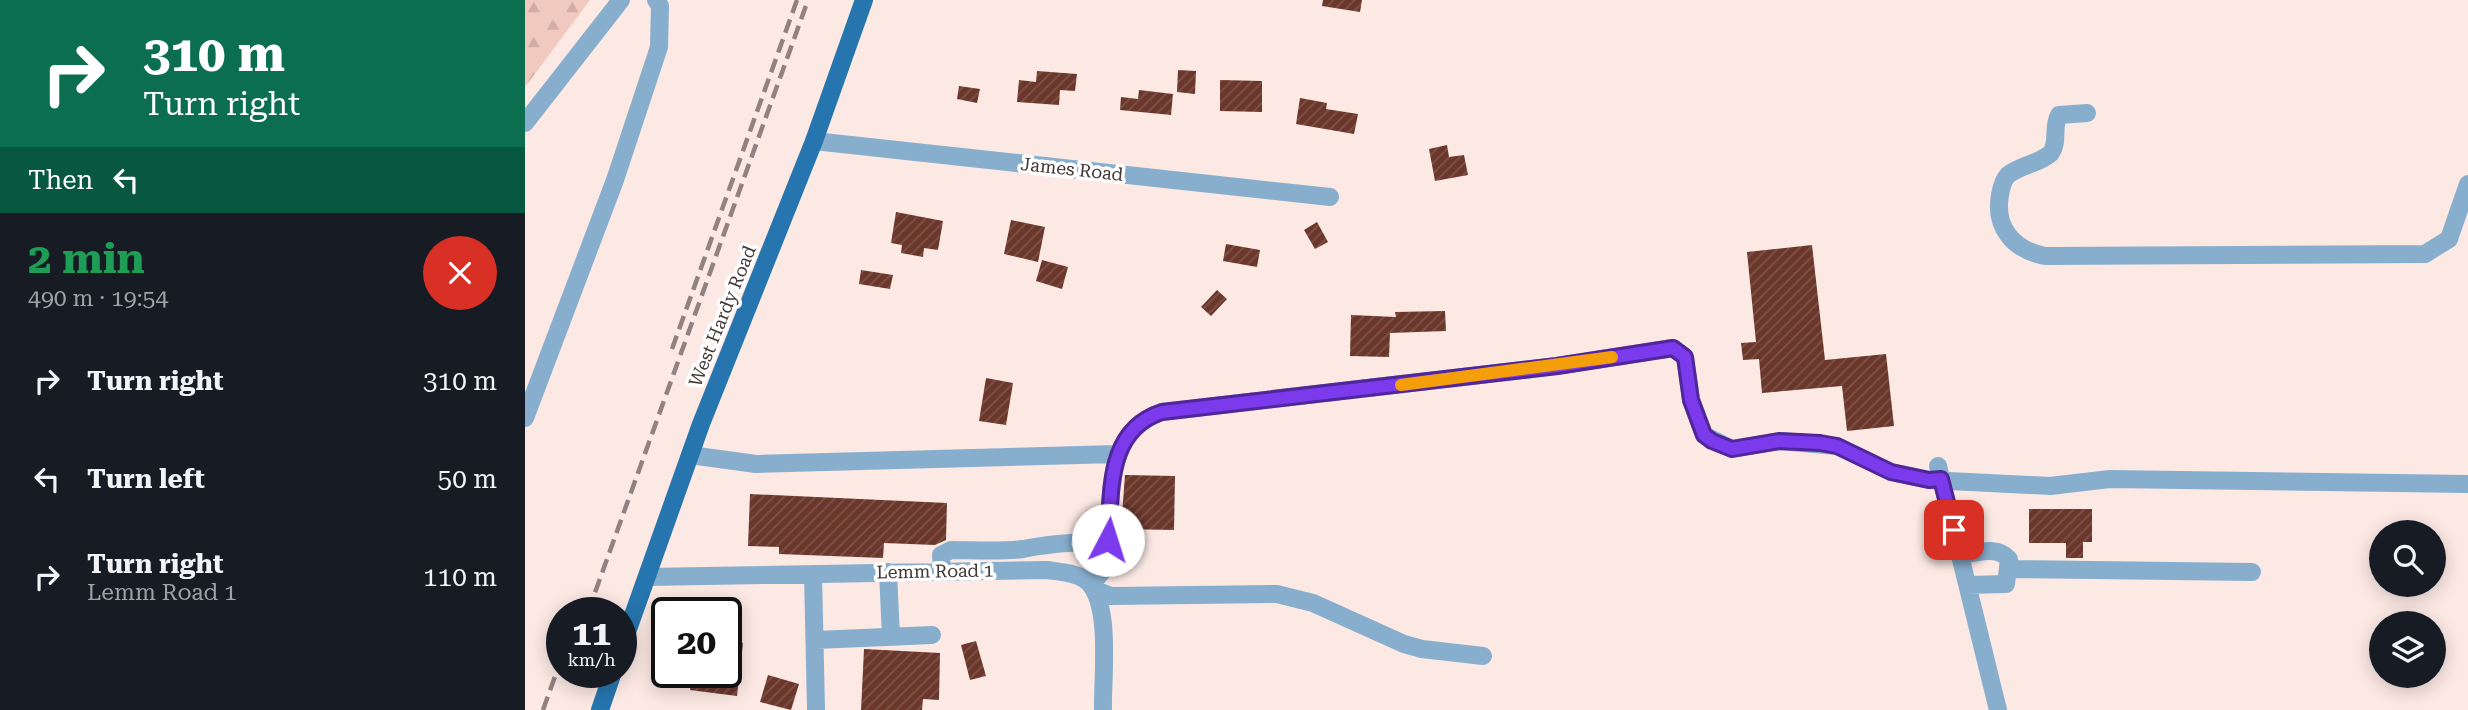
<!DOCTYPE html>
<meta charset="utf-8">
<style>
body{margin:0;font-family:"Roboto Serif",serif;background:#20242c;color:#f1f3f6;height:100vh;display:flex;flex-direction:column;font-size:26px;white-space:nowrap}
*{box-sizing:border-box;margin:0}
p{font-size:23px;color:#9ea1a6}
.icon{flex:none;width:38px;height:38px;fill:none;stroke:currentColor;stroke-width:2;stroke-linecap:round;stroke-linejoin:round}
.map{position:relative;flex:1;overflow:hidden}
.panel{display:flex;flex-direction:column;background:#171b24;width:525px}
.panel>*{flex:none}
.guide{background:#0b6e4f;color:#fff;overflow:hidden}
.buttons{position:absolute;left:1844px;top:520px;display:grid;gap:14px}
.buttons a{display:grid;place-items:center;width:77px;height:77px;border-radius:50%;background:#171b24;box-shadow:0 4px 18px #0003;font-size:35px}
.speed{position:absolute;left:21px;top:597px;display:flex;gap:14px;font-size:35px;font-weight:700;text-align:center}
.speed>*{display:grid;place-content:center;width:91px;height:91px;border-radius:50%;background:#171b24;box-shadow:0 4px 18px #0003;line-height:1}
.speed small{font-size:18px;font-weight:400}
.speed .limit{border:4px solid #111;border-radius:10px;background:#fff;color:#111}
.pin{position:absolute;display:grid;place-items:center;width:60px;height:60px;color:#fff;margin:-30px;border-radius:14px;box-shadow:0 4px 10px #0006}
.me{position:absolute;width:77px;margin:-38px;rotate:5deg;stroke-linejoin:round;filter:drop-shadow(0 0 5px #0008)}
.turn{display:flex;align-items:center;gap:24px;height:147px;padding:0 28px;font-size:32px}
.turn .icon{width:91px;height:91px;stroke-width:2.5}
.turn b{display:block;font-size:49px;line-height:60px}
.then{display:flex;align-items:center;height:66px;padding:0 28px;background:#0003;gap:14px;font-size:26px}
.round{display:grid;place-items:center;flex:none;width:74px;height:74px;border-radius:37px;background:#20242c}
.head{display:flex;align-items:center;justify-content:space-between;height:119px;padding:0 28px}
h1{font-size:42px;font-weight:700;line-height:52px;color:#1e9e55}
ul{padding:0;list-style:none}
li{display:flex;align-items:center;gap:21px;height:98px;padding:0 28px}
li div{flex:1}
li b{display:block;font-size:26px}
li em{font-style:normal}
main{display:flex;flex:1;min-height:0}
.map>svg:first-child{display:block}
</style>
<main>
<section class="panel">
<div class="guide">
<div class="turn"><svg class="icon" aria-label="right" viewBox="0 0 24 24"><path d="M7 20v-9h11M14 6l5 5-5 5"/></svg><div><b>310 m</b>Turn right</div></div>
<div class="then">Then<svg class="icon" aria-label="left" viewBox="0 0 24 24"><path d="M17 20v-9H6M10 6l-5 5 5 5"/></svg></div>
</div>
<div class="head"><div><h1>2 min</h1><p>490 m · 19:54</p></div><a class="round" style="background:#d93025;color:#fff"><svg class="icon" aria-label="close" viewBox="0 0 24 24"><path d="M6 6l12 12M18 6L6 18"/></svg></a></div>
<ul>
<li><svg class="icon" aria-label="right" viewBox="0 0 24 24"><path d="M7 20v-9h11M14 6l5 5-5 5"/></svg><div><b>Turn right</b></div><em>310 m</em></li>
<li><svg class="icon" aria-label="left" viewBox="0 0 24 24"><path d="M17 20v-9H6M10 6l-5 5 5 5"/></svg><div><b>Turn left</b></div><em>50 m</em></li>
<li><svg class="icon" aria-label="right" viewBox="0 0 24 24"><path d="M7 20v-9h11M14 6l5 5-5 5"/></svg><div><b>Turn right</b><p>Lemm Road 1</p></div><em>110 m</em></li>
</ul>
</section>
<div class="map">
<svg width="1943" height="710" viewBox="0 0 1943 710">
<defs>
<pattern id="forest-firs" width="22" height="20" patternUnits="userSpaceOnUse" patternTransform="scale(1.75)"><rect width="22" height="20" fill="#f2c9bf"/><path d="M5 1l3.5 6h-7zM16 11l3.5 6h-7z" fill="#d1ada5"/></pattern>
<pattern id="building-hatch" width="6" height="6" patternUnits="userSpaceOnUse" patternTransform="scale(1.75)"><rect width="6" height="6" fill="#6b372b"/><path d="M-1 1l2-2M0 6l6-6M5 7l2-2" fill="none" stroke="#7d5349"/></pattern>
</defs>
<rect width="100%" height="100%" fill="#fce9e4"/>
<path fill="url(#forest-firs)" d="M0,0H65L0,87Z"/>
<path fill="url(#building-hatch)" d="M798,0H837L835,12L797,6Z
M653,70L671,71L670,94L652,92Z
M512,71L552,74L550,91L535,90L534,105L492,102L494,80L511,82Z
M695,80L737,81V112L695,111Z
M434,86L455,89L452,103L432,99Z
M614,90L648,94L646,115L595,110L596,97L613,99Z
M775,98L802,103L801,109L833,114L829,134L771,124Z
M922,145L924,157L939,155L943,175L910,181L904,149Z
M371,212L418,221L413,250L399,248L398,257L376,253L377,245L366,243Z
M486,220L520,227L513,262L479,254Z
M792,222L803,242L790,249L779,230Z
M701,244L735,250L732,267L698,261Z
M1287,245L1300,360L1361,354L1369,426L1322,431L1317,386L1237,393L1234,359L1218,360L1216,343L1231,342L1222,252Z
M517,260L543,267L537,289L511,281Z
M336,270L368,275L365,289L334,284Z
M692,290L702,299L686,316L676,307Z
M920,311L921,331L865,333L864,357L825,356L826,315L871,317L870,312Z
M461,378L488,383L481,425L454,421Z
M600,475L650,476L649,530L596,529Z
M225,494L422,503L421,540L410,545L359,543L358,558L254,554V547L223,546Z
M1504,509H1567V542H1558V558H1541V543H1504Z
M201,641L218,643L212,696L165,690L168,672H201Z
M451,641L461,676L445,680L436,645Z
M339,649L415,653L414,700L398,699L397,710H336Z
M243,675L274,684L266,710L235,702Z"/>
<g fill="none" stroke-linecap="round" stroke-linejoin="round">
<path stroke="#88aece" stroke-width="18" d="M1562,113L1534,115C1527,127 1534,142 1526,153C1514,164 1495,165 1483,175C1478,180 1476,189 1475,195C1469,228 1489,250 1520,256L1900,254L1924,239L1943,184
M0,123L96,0
M289,141L805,197
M0,418L90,180L134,47L135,6L131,0
M165,455L231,464L591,454
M1413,466L1473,710
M585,547L583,540C587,491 581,431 637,412L1032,366L1148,348L1160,357L1166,400L1179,435L1207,449L1254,441L1312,446L1366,472L1404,480L1525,486L1585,479L1943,484
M1435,555C1452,553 1471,545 1484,559L1481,584L1443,585
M1484,569L1727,572
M417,571L416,555L426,550C449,550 475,552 498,549C525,544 558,539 585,547L580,568L566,585
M363,572L366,637
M288,574L291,710
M122,577L522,570C534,572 548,572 559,579C588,598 577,677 578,710
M570,590L586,596L752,594L788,603L879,644L897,649L958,656
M291,640L407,635"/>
<path stroke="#2675ae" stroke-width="18" d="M96,649L176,424L289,141L339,0
M75,710L88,672"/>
<path stroke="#90827f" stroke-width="4.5" stroke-dasharray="14 7" stroke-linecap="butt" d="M147,349L272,0
M63,612L283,0
M18,710L37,657"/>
</g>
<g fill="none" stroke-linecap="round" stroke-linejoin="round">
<defs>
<path id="route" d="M583,540C587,491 581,430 637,412L1032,366L1148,348L1160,357L1166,400L1179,435L1187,441L1207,449L1254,441L1295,443L1312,446L1366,472L1404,480L1416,479L1429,530"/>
</defs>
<use href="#route" stroke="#51269a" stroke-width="18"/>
<use href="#route" stroke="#7c3aed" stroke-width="12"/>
<path stroke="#f59e0b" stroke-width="12" d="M876,385L1087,357"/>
</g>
<g text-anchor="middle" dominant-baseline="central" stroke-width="7" stroke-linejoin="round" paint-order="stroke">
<g font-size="18" fill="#413735" stroke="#fff">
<text transform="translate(547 169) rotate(6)">James Road</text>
<text transform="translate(197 316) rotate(-68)">West Hardy Road</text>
<text transform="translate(410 571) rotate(-1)">Lemm Road 1</text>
</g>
</g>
</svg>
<div class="buttons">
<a><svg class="icon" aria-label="search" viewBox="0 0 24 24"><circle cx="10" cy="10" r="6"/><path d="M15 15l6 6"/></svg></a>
<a><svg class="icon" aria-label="layers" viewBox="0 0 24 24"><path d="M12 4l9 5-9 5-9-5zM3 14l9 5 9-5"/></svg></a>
</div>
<div class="speed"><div>11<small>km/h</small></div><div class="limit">20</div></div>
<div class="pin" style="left:1429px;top:530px;background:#d93025"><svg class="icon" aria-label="arrive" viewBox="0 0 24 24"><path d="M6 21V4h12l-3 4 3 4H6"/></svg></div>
<svg class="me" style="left:583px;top:540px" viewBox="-20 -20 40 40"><circle r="19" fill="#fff"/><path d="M0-13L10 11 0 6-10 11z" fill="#7c3aed"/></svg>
</div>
</main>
